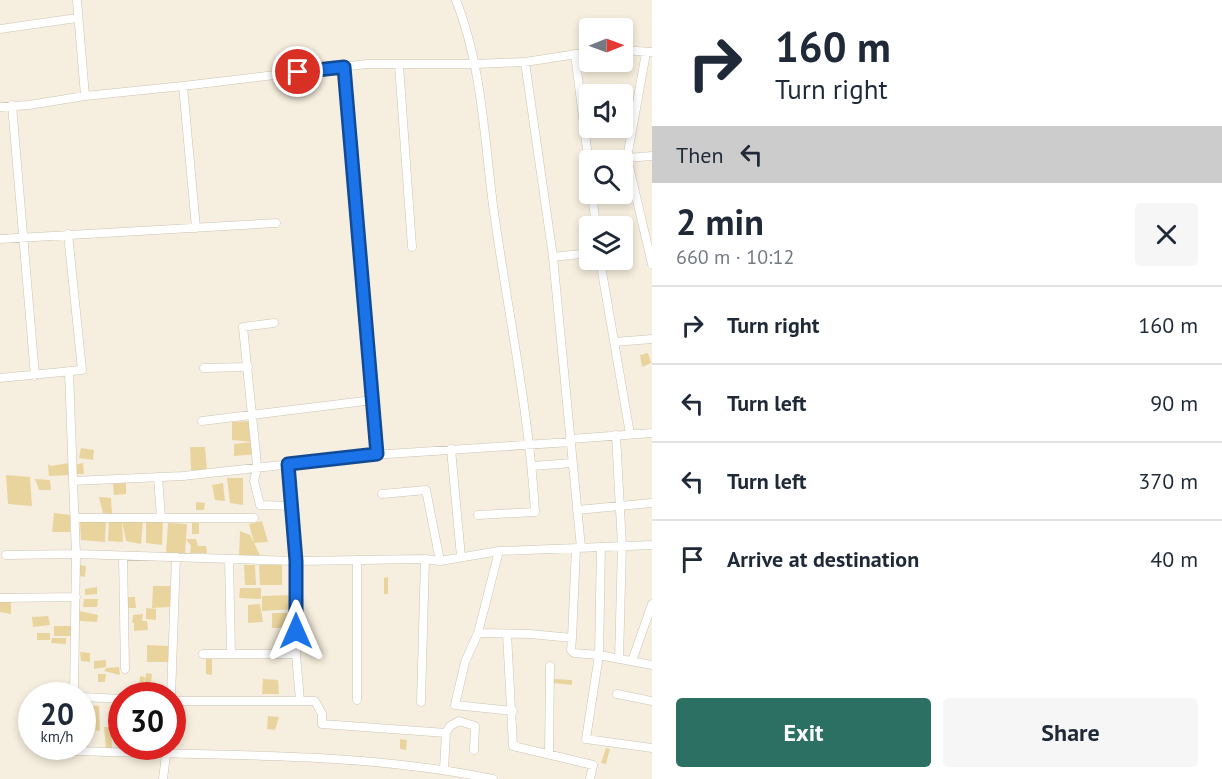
<!DOCTYPE html>
<meta charset="utf-8">
<style>
body{margin:0;font-family:"PT Sans",sans-serif;background:#f6f6f7;color:#1f2937;height:100vh;display:flex;flex-direction:column;font-size:22px;white-space:nowrap}
*{box-sizing:border-box;margin:0}
p{font-size:20px;color:#747a83}
.icon{flex:none;width:33px;height:33px;fill:none;stroke:currentColor;stroke-width:2;stroke-linecap:round;stroke-linejoin:round}
.map{position:relative;flex:1;overflow:hidden}
.side{display:flex;flex-direction:column;background:#fff;width:570px}
.side>*{flex:none}
.top-card{background:#fff;color:#1f2937;overflow:hidden}
.needle{width:39px;rotate:89deg}
.buttons{position:absolute;left:579px;top:18px;display:grid;gap:12px}
.buttons a{display:grid;place-items:center;width:54px;height:54px;border-radius:6px;background:#fff;box-shadow:0 3px 9px #0003;font-size:30px}
.speed{position:absolute;left:18px;top:682px;display:flex;gap:12px;font-size:30px;font-weight:700;text-align:center}
.speed>*{display:grid;place-content:center;width:78px;height:78px;border-radius:50%;background:#fff;box-shadow:0 3px 9px #0003;line-height:1}
.speed small{font-size:15px;font-weight:400}
.speed .limit{border:9px solid #d22;background:#fff;color:#111}
.pin{position:absolute;display:grid;place-items:center;width:51px;height:51px;color:#fff;margin:-26px;border:3px solid #fff;border-radius:50%;box-shadow:0 2px 6px #0007}
.me{position:absolute;width:66px;margin:-33px;rotate:0deg;stroke-linejoin:round;filter:drop-shadow(0 0 4px #0008)}
.turn{display:flex;align-items:center;gap:21px;height:126px;padding:0 24px;font-size:27px}
.turn .icon{width:78px;height:78px;stroke-width:2.5}
.turn b{display:block;font-size:42px;line-height:51px}
.then{display:flex;align-items:center;height:57px;padding:0 24px;background:#0003;gap:12px;font-size:22px}
.round{display:grid;place-items:center;flex:none;width:63px;height:63px;border-radius:6px;background:#f6f6f7}
.summary{display:flex;align-items:center;justify-content:space-between;height:102px;padding:0 24px}
h1{font-size:36px;font-weight:700;line-height:45px}
.action{display:flex;gap:12px;margin-top:auto;padding:12px 24px}
.action a{flex:1;height:69px;border-radius:6px;background:#2c7063;color:#fff;font-size:24px;font-weight:700;line-height:69px;text-align:center}
.action a+a{background:#f6f6f7;color:#1f2937}
ul{padding:0;list-style:none}
li{display:flex;align-items:center;gap:18px;height:78px;padding:0 24px;border-top:2px solid #e0e1e3}
li div{flex:1}
li b{display:block;font-size:22px}
li em{font-style:normal}
main{display:flex;flex:1;min-height:0}
.map>svg:first-child{display:block}
</style>
<main>
<div class="map">
<svg width="652" height="779" viewBox="0 0 652 779">
<rect width="100%" height="100%" fill="#f6efdf"/>
<path fill="#ead49d" d="M648,353L651,363L642,367L640,355Z
M250,421L256,454L234,456V444L252,442L232,440V422Z
M190,447H205L207,470H191Z
M81,448L94,450L93,460L79,458Z
M69,463V475L49,476L48,464L51,466Z
M83,463L84,474H77L75,465Z
M6,475L30,477L32,506L8,504Z
M227,478H243V505L230,503Z
M35,479L50,480L51,490H39Z
M126,483V494L114,495L113,484Z
M223,483L225,501L215,500L212,485Z
M99,497L111,498L112,514L103,513Z
M196,502L205,503L204,510H196Z
M54,513L70,515V532H52Z
M109,518L143,521L141,544L126,541L122,521L123,542L108,541Z
M163,520L162,545L146,543V521Z
M80,521H106L105,542L81,540Z
M262,521L268,542L254,543L260,555L239,556L240,531L250,535L254,543L249,524Z
M168,523L187,524L185,554H166Z
M192,523H199V534H192Z
M186,539H196L198,546H206L207,553H190L191,546Z
M80,565L86,566L85,577L80,576Z
M244,565H255L256,585H245Z
M259,565H282V585H260Z
M388,577V594H384V578Z
M153,586H170V607L152,608Z
M97,587V594L85,595V589Z
M240,588H261V599L239,598Z
M293,595L294,609L262,611V596Z
M127,597H135L136,608H127Z
M84,599H98L97,607H83Z
M0,600H11V614L0,612Z
M260,604L263,622L248,623V605Z
M146,608L156,609V620L146,619Z
M79,611L98,615L97,622L80,621Z
M272,613H294L295,628H272Z
M143,614L142,621H147L148,630L134,631V623H132L133,615Z
M48,616L50,625L33,627L32,617Z
M54,626H74V636H54Z
M37,633H50V640H37Z
M52,638H66V644L51,643Z
M147,645L168,646V662H147Z
M80,652L90,653V662L81,661Z
M206,659H212V675L206,674Z
M106,660V667L94,669V661Z
M119,667L120,675L104,671L106,668Z
M146,673L152,674L151,684L145,683Z
M98,674H106L105,682H98Z
M140,676L145,677L143,694H139Z
M263,679L278,680L279,694H262Z
M554,679L572,680V685L554,683Z
M82,705L99,706L100,731L82,729Z
M122,716V736H119L118,717Z
M268,716L279,717L275,730L267,729Z
M104,727H111L112,749L106,750Z
M400,739L407,740L406,750L400,749Z
M606,748L610,749L606,764L601,763Z"/>
<g fill="none" stroke-linecap="round" stroke-linejoin="round">
<defs>
<path id="minor" d="M77,0L85,96
M456,0C482,66 484,136 493,205C507,308 529,409 535,512L478,515
M0,29L77,18
M622,50L652,52
M646,53L627,158L652,264
M575,54L590,173
M525,62L553,257L581,548
M399,65L412,247
M344,67L377,454
M183,86L196,228
M12,105L35,376
M0,107L29,105L85,96L183,86L367,64H476L525,62L590,52
M622,110L636,109
M627,158L652,156
M592,194L596,226
M0,239L276,223
M553,257L590,253
M600,260L630,434
M274,323L243,327L256,454L257,468L254,481L260,505L292,506
M614,342L652,339
M204,368L248,367
M69,371L73,481
M0,378L82,370L68,234
M202,421L373,400
M616,435L622,546L619,659
M570,439L652,433
M571,442L372,455L183,476L73,481L76,554L296,561L425,559L440,561L499,551L652,545
M451,449L461,557
M532,466L572,463
M158,477L161,518
M382,494L426,490L440,561
M577,510L652,503
M76,518H254
M6,555L76,554L74,696
M123,556L125,669
M229,559L231,654H296V561L288,464
M357,560V700
M0,598L76,597
M478,633L499,551
M507,634L513,746L593,765L590,779
M572,638L571,650L574,653L599,655L601,547
M203,654H231
M296,654L300,701
M632,661L652,604
M652,665L599,655L586,739L652,748
M617,694L652,701
M171,696L176,557
M82,697L122,699
M172,701H315L322,714V724L446,733
M421,702L425,559
M513,711L455,705L465,662L478,633L530,634L572,638L576,548
M75,747L76,751C214,756 357,751 493,779
M549,754L550,666
M444,769L446,733L450,726L459,721L475,726L474,750
M163,779L167,747"/>
</defs>
<use href="#minor" stroke="#cac4b4" stroke-width="9"/>
<use href="#minor" stroke="#fff" stroke-width="8"/>
</g>
<g fill="none" stroke-linecap="round" stroke-linejoin="round">
<defs>
<path id="route" d="M296,631V561L288,464L377,454L344,67L298,72"/>
</defs>
<use href="#route" stroke="#114b97" stroke-width="15"/>
<use href="#route" stroke="#1a73e8" stroke-width="10"/>
</g>
</svg>
<div class="buttons">
<a><svg class="needle" viewBox="-14 -14 28 28"><path d="M0-13l5 13h-10z" fill="#e53935"/><path d="M0 13l5-13h-10z" fill="#747a83"/></svg></a>
<a><svg class="icon" aria-label="sound" viewBox="0 0 24 24"><path d="M4 9h4l5-4v14l-5-4H4zM17 9q2 3 0 6"/></svg></a>
<a><svg class="icon" aria-label="search" viewBox="0 0 24 24"><circle cx="10" cy="10" r="6"/><path d="M15 15l6 6"/></svg></a>
<a><svg class="icon" aria-label="layers" viewBox="0 0 24 24"><path d="M12 4l9 5-9 5-9-5zM3 14l9 5 9-5"/></svg></a>
</div>
<div class="speed"><div>20<small>km/h</small></div><div class="limit">30</div></div>
<div class="pin" style="left:298px;top:72px;background:#d93025"><svg class="icon" aria-label="arrive" viewBox="0 0 24 24"><path d="M6 21V4h12l-3 4 3 4H6"/></svg></div>
<svg class="me" style="left:296px;top:631px" viewBox="-20 -20 40 40"><path d="M0-17L14 15 0 8-14 15z" fill="#1a73e8" stroke="#fff" stroke-width="4"/></svg>
</div>
<section class="side">
<div class="top-card">
<div class="turn"><svg class="icon" aria-label="right" viewBox="0 0 24 24"><path d="M7 20v-9h11M14 6l5 5-5 5"/></svg><div><b>160 m</b>Turn right</div></div>
<div class="then">Then<svg class="icon" aria-label="left" viewBox="0 0 24 24"><path d="M17 20v-9H6M10 6l-5 5 5 5"/></svg></div>
</div>
<div class="summary"><div><h1>2 min</h1><p>660 m · 10:12</p></div><a class="round"><svg class="icon" aria-label="close" viewBox="0 0 24 24"><path d="M6 6l12 12M18 6L6 18"/></svg></a></div>
<ul>
<li><svg class="icon" aria-label="right" viewBox="0 0 24 24"><path d="M7 20v-9h11M14 6l5 5-5 5"/></svg><div><b>Turn right</b></div><em>160 m</em></li>
<li><svg class="icon" aria-label="left" viewBox="0 0 24 24"><path d="M17 20v-9H6M10 6l-5 5 5 5"/></svg><div><b>Turn left</b></div><em>90 m</em></li>
<li><svg class="icon" aria-label="left" viewBox="0 0 24 24"><path d="M17 20v-9H6M10 6l-5 5 5 5"/></svg><div><b>Turn left</b></div><em>370 m</em></li>
<li><svg class="icon" aria-label="arrive" viewBox="0 0 24 24"><path d="M6 21V4h12l-3 4 3 4H6"/></svg><div><b>Arrive at destination</b></div><em>40 m</em></li>
</ul>
<div class="action"><a>Exit</a><a>Share</a></div>
</section>
</main>
